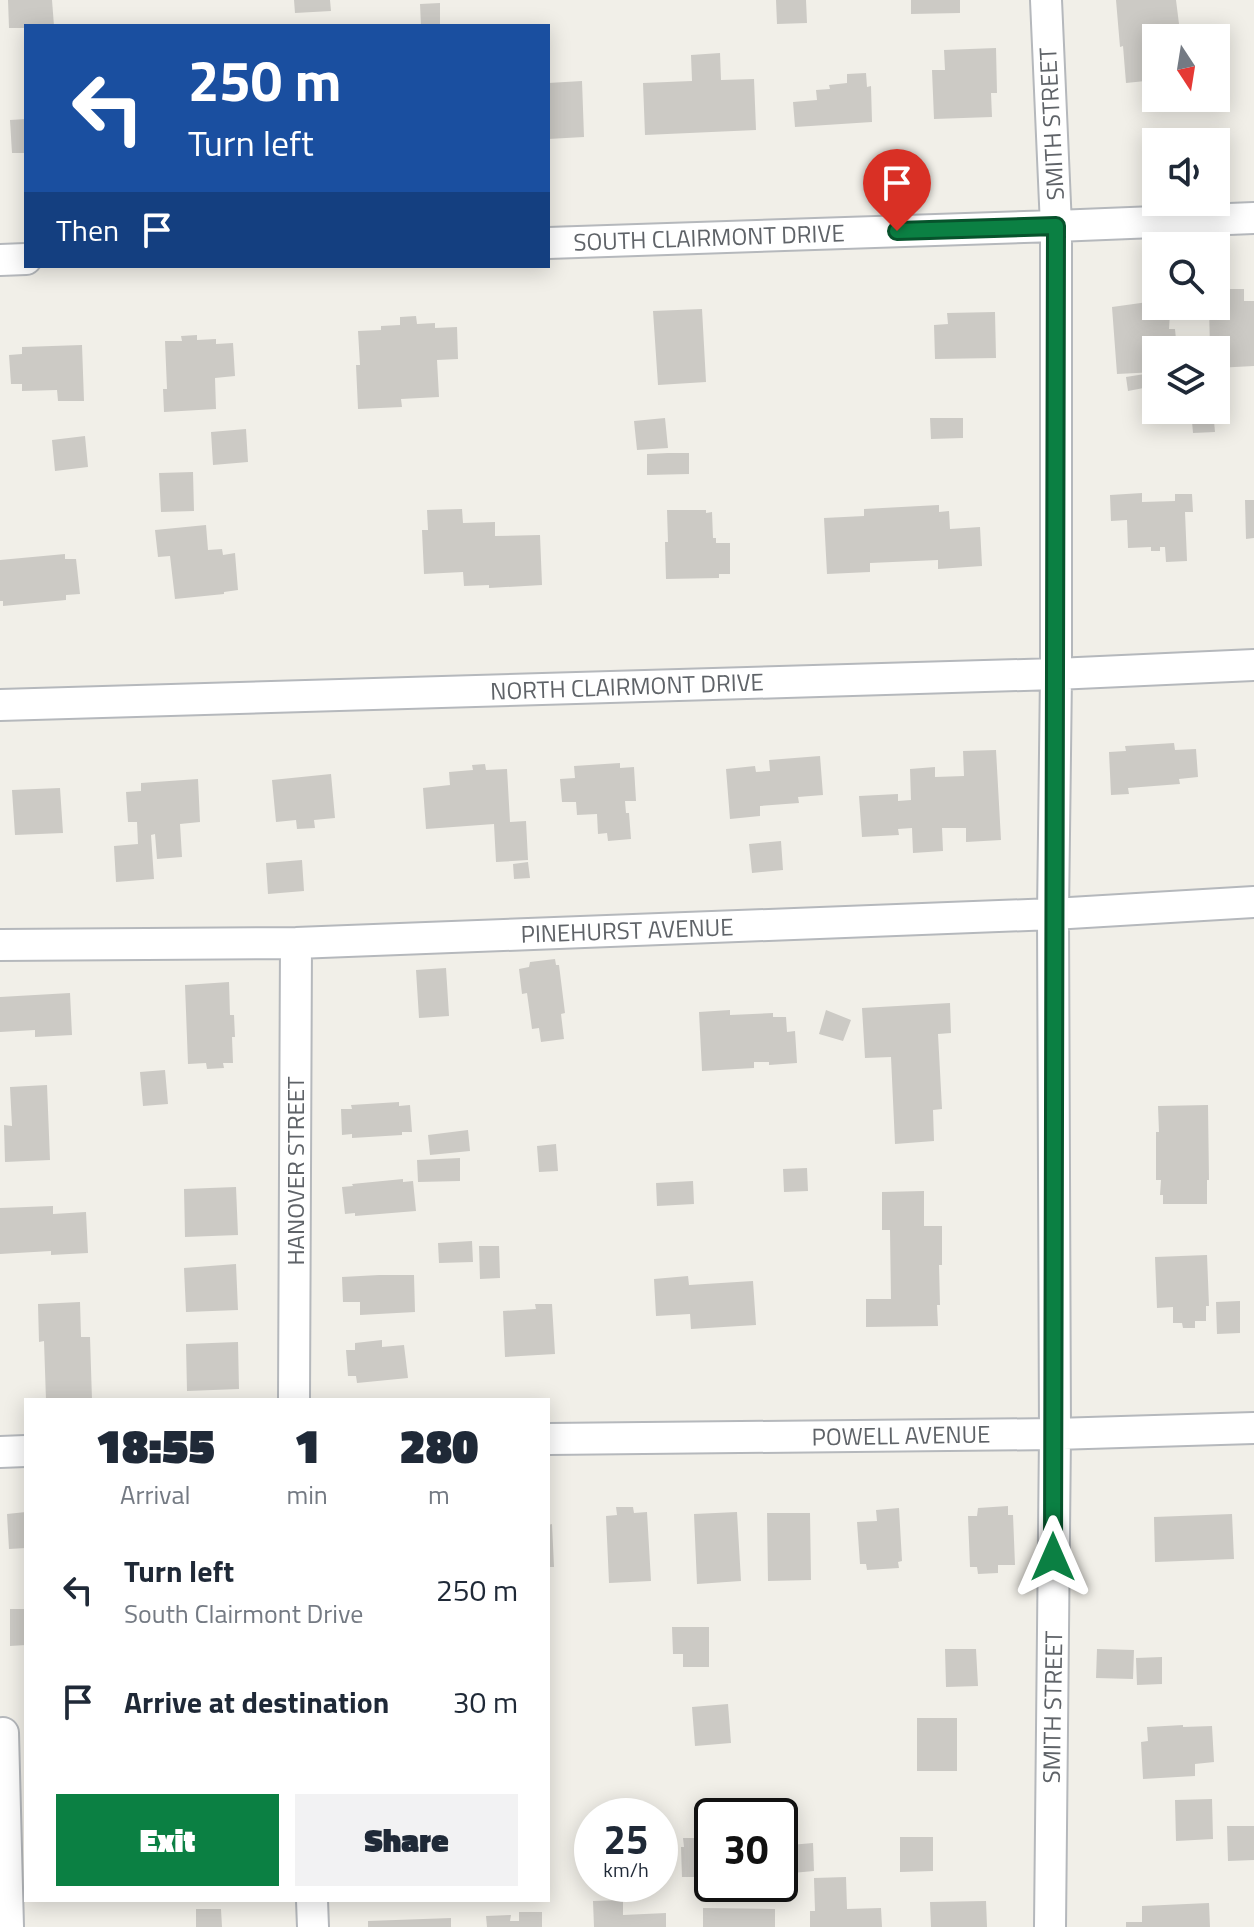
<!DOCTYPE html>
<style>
body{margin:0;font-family:"Titillium Web",sans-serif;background:#f2f2f3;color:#1f2937;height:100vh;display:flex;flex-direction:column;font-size:30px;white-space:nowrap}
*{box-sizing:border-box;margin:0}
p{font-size:26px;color:#747a83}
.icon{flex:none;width:44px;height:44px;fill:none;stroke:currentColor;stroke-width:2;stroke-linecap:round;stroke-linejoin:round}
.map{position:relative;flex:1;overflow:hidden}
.panel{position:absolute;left:24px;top:1398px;width:526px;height:504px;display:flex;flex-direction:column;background:#fff;border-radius:0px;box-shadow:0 4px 20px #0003}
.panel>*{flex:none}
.banner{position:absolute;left:24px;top:24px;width:526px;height:244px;border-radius:0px;box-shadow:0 4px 20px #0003;background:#1a4fa0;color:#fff;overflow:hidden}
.needle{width:52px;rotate:168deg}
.controls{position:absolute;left:1142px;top:24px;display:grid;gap:16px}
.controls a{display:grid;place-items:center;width:88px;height:88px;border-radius:0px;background:#fff;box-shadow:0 4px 20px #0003;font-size:40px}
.speed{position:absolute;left:574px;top:1798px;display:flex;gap:16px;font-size:40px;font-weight:700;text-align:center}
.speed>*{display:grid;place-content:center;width:104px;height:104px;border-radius:50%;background:#fff;box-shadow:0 4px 20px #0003;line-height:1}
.speed small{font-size:20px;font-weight:400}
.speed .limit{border:4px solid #111;border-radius:12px;background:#fff;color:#111}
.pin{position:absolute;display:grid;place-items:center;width:68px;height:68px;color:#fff;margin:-82px -34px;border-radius:50% 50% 50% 0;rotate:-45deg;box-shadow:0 0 8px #0007}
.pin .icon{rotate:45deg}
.me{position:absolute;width:88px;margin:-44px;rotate:0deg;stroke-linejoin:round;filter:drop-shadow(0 0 6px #0008)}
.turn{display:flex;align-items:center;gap:28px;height:168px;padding:0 32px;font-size:36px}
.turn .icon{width:104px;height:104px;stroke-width:2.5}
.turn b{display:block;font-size:56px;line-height:68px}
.then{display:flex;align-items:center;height:76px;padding:0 32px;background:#0003;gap:16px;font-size:30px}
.eta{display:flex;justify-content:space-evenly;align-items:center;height:136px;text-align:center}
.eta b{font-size:48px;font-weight:800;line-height:56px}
.button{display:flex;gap:16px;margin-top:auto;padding:16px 32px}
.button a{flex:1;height:92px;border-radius:0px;background:#0b8043;color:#fff;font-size:32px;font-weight:800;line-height:92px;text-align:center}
.button a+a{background:#f2f2f3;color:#1f2937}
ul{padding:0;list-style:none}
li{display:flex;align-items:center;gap:24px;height:112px;padding:0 32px}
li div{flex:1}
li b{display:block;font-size:30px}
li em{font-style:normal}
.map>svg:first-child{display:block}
</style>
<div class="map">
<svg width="1254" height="1927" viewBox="0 0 1254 1927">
<rect width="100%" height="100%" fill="#f1efe8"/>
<path fill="#cccac5" d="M8,0H52L54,26H26V28H9Z
M294,0H330L331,11L295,13Z
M776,0H806L807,23L777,24Z
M911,0H960V13L911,14Z
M1116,0H1176L1179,24L1165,26L1166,38H1156V59H1153L1155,80L1126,83L1123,46L1120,47Z
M440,3V26H421L420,4Z
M996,48L997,93H991L992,117L934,119L932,70H945L944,50Z
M720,53L721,80L754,79L756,130L645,135L643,83L692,81L691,55Z
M866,73L867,87L871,86L872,122L795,127L793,102L817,100L816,90L830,89L829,85L847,83V74Z
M582,81L584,137L548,139V83Z
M26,119V153H12L10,120Z
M1216,289H1244V301H1254V366L1216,368V350H1210L1209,306H1216Z
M1148,302L1150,314L1170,313L1169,329H1175L1177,350H1156V372L1117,374L1112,307Z
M702,309L706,382L658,385L653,311Z
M995,312L996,358L935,359L934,325L948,324L947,313Z
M416,316L417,324L435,323V328L457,327L458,359L437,360L439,397L401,399L402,407L358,409L356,365H360L358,331L381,330V326L400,325V317Z
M197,335V340L216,339V344L233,343L235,376L215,378L216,409L164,412L163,389H167L165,341H182L181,336Z
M82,345L84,401H58L57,390L22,391V384H11L9,355L22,354V347Z
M1151,373L1154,386L1128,391L1126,377Z
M1191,410H1213L1215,432L1193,433Z
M665,418L668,448L637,450L634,421Z
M930,418H963V438L931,439Z
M246,429L248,462L213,465L211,432Z
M85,436L88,467L55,471L52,440Z
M668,453H689V474L647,475V454Z
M193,472L194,511L161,512L159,473Z
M1142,493V502L1175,501V494H1192L1193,512H1185L1187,561L1166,562L1165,547H1160V551H1151V547L1128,548L1127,520L1111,521L1110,495Z
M1245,500H1254V538L1246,539Z
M939,505V512L949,511L950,529L980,527L982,566L938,569V560L870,563V572L827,574L824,518L864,516V509Z
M462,509L463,523L495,522V536L540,535L542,585L489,588V585L464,586L463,572L424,574L422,530H428L427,510Z
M667,510H706V513L712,512L713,538H716V543H730V574H719V578L666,579L665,542H668Z
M206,525L208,550L222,549L223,555L235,553L238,590L224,592V594L175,599L170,556L158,557L155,530Z
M65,554V559H76L80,594L66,595V600L3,606V601H0V560Z
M1174,743L1175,750L1196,749L1198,777L1179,779L1180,784L1128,788L1129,794L1111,795L1109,752L1126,751L1125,746Z
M996,750L1001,840L966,842V828H942L943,851L913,853L912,828L898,829L899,835L862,837L859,796L898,794V801L911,800L910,769L935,767V777L964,776L963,751Z
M820,756L823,795L798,797L799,803L760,806V816L730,819L726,769L755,766L756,772L770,771L769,760Z
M620,763V768L634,767L636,801H625L626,813H629L631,839L608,841L607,833L598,834L597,814L577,815L576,802H562L560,779L575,778L574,766Z
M485,764L486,770L507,769L510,822L526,821L528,860L496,862L494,824L426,829L423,788L450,785L449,772L473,770L472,765Z
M331,774L335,818L314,820L315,828L297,829L296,820L276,822L272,780Z
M198,779L200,822L180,824L182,857L157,859L155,834L151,835L154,879L116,882L114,846L138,844L137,822H128L126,792L141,791V783Z
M60,788L63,833L15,835L12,790Z
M781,841L783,870L752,873L749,844Z
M302,860L304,891L268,894L266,863Z
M528,862L530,878L514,879L513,864Z
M555,959L556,965H559L565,1013L561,1014L564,1039L541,1042L539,1028L532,1029L527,993L522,994L519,969L529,967L530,962Z
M446,968L449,1016L419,1018L416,970Z
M229,982L230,1015H234L235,1037H232L233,1063H223L224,1068L207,1069L206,1063L188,1064L185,985Z
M70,993L72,1035L35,1037V1030L0,1032V997Z
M950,1003L951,1033L938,1034L942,1109L933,1110L934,1141L895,1144L891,1057L865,1058L862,1008Z
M730,1010V1015L773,1013V1017H786L787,1032L795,1031L797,1063L769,1065V1062H754V1068L702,1071L699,1012Z
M826,1010L851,1020L843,1041L819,1034Z
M165,1070L168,1104L143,1106L140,1072Z
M47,1085L50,1160L5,1162L4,1125L12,1126L10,1087Z
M399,1102V1106L410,1105L412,1132H402V1135L352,1138V1134L342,1135L341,1109H352L351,1105Z
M1208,1105L1209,1180H1207V1204H1163V1195H1160L1161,1180H1156V1132H1159L1158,1106Z
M468,1130L470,1151L430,1155L428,1135Z
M556,1144L558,1171L539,1172L537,1146Z
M460,1158V1181L418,1182L417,1160Z
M807,1168L808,1191L784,1192L783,1169Z
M403,1179V1182L413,1181L416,1211L355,1216V1213L345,1214L342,1187L353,1186L352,1184Z
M693,1181L694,1204L657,1206L656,1183Z
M236,1187L238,1235L185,1237L184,1189Z
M924,1191V1226H942V1265H939L940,1305H937L938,1326L866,1327V1299H891L890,1230H882V1192Z
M53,1206V1214L86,1212L88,1253L51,1255V1251L0,1254V1208Z
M472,1241L473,1262L439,1263L438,1243Z
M479,1246H499L500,1278L480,1279Z
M1207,1255L1209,1306H1206V1321H1195V1328H1183L1182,1323H1173V1307L1157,1308L1155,1257Z
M236,1264L238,1310L186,1312L184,1268Z
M379,1275H414L415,1312L360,1315V1302H343L342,1277Z
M688,1276L689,1285L753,1281L756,1325L691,1329L690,1314L656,1316L654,1279Z
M1240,1301V1333L1217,1334L1216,1302Z
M80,1302L81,1337H90L92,1400H46L44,1341L39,1342L38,1304Z
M535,1304H552L555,1354L505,1357L503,1311L536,1309Z
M382,1340V1347L404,1345L408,1378L357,1383L356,1376H348L346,1350H355V1343Z
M238,1342L239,1389L187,1391L186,1344Z
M1008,1506V1515H1013L1015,1565H998V1573L978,1574L977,1567H970L968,1516H977L978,1508Z
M616,1507H633L634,1513L647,1512L651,1581L609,1583L606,1516L617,1515Z
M899,1508L902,1561L898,1562L899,1568L867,1570L866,1564H860L857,1522L877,1521L876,1510Z
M26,1512V1548L9,1549L7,1514Z
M737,1512L741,1581L697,1584L694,1514Z
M767,1513H810L811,1580L768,1581Z
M1232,1514L1234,1559L1155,1562L1154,1517Z
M552,1524L554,1567H548V1525Z
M10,1609H26V1645L10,1646Z
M672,1627H709V1667H683V1654H673Z
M945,1649H976L978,1686L946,1687Z
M1097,1649L1134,1650L1133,1679L1096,1678Z
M1162,1657V1684L1137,1685L1136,1658Z
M728,1704L731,1743L695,1746L692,1707Z
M917,1718H957V1771H917Z
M1183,1725V1727L1212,1726L1214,1762L1195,1764V1776L1143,1779L1141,1742L1148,1741L1147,1727Z
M1212,1799L1213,1839L1176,1841L1175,1800Z
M1227,1826H1254V1860L1228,1861Z
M584,1837H592V1873H585Z
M900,1837H933V1871L900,1872Z
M683,1838H695V1845H701L702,1877H682L681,1847H684Z
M813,1843L814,1871L792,1873L790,1845Z
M846,1877L847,1909L881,1908L882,1927H810V1911H815L814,1878Z
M623,1900V1915L666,1913V1927H594L593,1901Z
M986,1901L987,1927H931L930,1902Z
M1209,1903L1210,1927H1126V1922H1142V1906Z
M703,1908L775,1909V1927H703Z
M196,1909H221L222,1927H196Z
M519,1912H542V1927H487L486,1916L511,1915L510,1921H519Z
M451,1918V1927H368V1921Z"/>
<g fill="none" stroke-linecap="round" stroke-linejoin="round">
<defs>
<path id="minor" d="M1046,0L1056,226V674L1053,914L1055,1434L1050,1927
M548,243L1056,226L1254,218
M0,260L26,259
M0,705L1056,674L1254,665
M0,945L296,943L1053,914L1254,902
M294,1400L296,943
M548,1439L1055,1434L1254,1428
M0,1452L26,1451
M3,1733L8,1927
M312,1900L313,1927"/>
</defs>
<use href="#minor" stroke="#b5b8bc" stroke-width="34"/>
<use href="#minor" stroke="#fff" stroke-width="30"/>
</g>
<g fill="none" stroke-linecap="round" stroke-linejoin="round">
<defs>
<path id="route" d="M897,231L1056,226L1053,1557"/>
</defs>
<use href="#route" stroke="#07532c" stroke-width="20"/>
<use href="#route" stroke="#0b8043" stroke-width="14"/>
</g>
<g text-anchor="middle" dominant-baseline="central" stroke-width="6" stroke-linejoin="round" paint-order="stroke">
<g font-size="24" fill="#5f6368" stroke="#fff">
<text transform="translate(1051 124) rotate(-93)">SMITH STREET</text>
<text transform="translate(709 237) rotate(-2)">SOUTH CLAIRMONT DRIVE</text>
<text transform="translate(627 686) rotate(-2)">NORTH CLAIRMONT DRIVE</text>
<text transform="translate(627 930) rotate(-2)">PINEHURST AVENUE</text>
<text transform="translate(295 1171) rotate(-90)">HANOVER STREET</text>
<text transform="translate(901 1435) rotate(-1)">POWELL AVENUE</text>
<text transform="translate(1052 1707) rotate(-89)">SMITH STREET</text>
</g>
</g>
</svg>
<div class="controls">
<a><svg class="needle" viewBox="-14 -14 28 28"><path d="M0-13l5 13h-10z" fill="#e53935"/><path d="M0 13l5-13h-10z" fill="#747a83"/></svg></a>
<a><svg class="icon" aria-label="sound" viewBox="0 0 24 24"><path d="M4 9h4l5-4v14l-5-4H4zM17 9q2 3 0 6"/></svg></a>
<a><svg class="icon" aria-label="search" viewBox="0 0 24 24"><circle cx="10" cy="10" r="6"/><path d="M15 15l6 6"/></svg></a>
<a><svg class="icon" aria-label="layers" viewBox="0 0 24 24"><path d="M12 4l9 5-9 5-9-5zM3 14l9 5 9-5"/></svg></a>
</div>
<div class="speed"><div>25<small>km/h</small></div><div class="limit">30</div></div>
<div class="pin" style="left:897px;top:231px;background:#d93025"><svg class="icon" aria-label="arrive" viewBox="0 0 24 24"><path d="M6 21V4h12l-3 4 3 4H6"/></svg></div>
<svg class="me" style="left:1053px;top:1557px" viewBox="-20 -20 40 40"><path d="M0-17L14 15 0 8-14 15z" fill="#0b8043" stroke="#fff" stroke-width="4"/></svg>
<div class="banner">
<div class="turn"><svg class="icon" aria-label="left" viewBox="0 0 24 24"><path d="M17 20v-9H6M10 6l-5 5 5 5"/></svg><div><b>250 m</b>Turn left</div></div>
<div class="then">Then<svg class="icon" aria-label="arrive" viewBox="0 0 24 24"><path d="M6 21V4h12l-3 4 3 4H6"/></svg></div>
</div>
<section class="panel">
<div class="eta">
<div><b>18:55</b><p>Arrival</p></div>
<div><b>1</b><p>min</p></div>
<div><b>280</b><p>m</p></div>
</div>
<ul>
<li><svg class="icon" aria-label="left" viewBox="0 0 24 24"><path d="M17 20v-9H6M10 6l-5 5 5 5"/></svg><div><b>Turn left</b><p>South Clairmont Drive</p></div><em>250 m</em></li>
<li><svg class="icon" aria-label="arrive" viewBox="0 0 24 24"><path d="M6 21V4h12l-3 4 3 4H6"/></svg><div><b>Arrive at destination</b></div><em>30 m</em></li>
</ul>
<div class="button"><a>Exit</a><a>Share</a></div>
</section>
</div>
